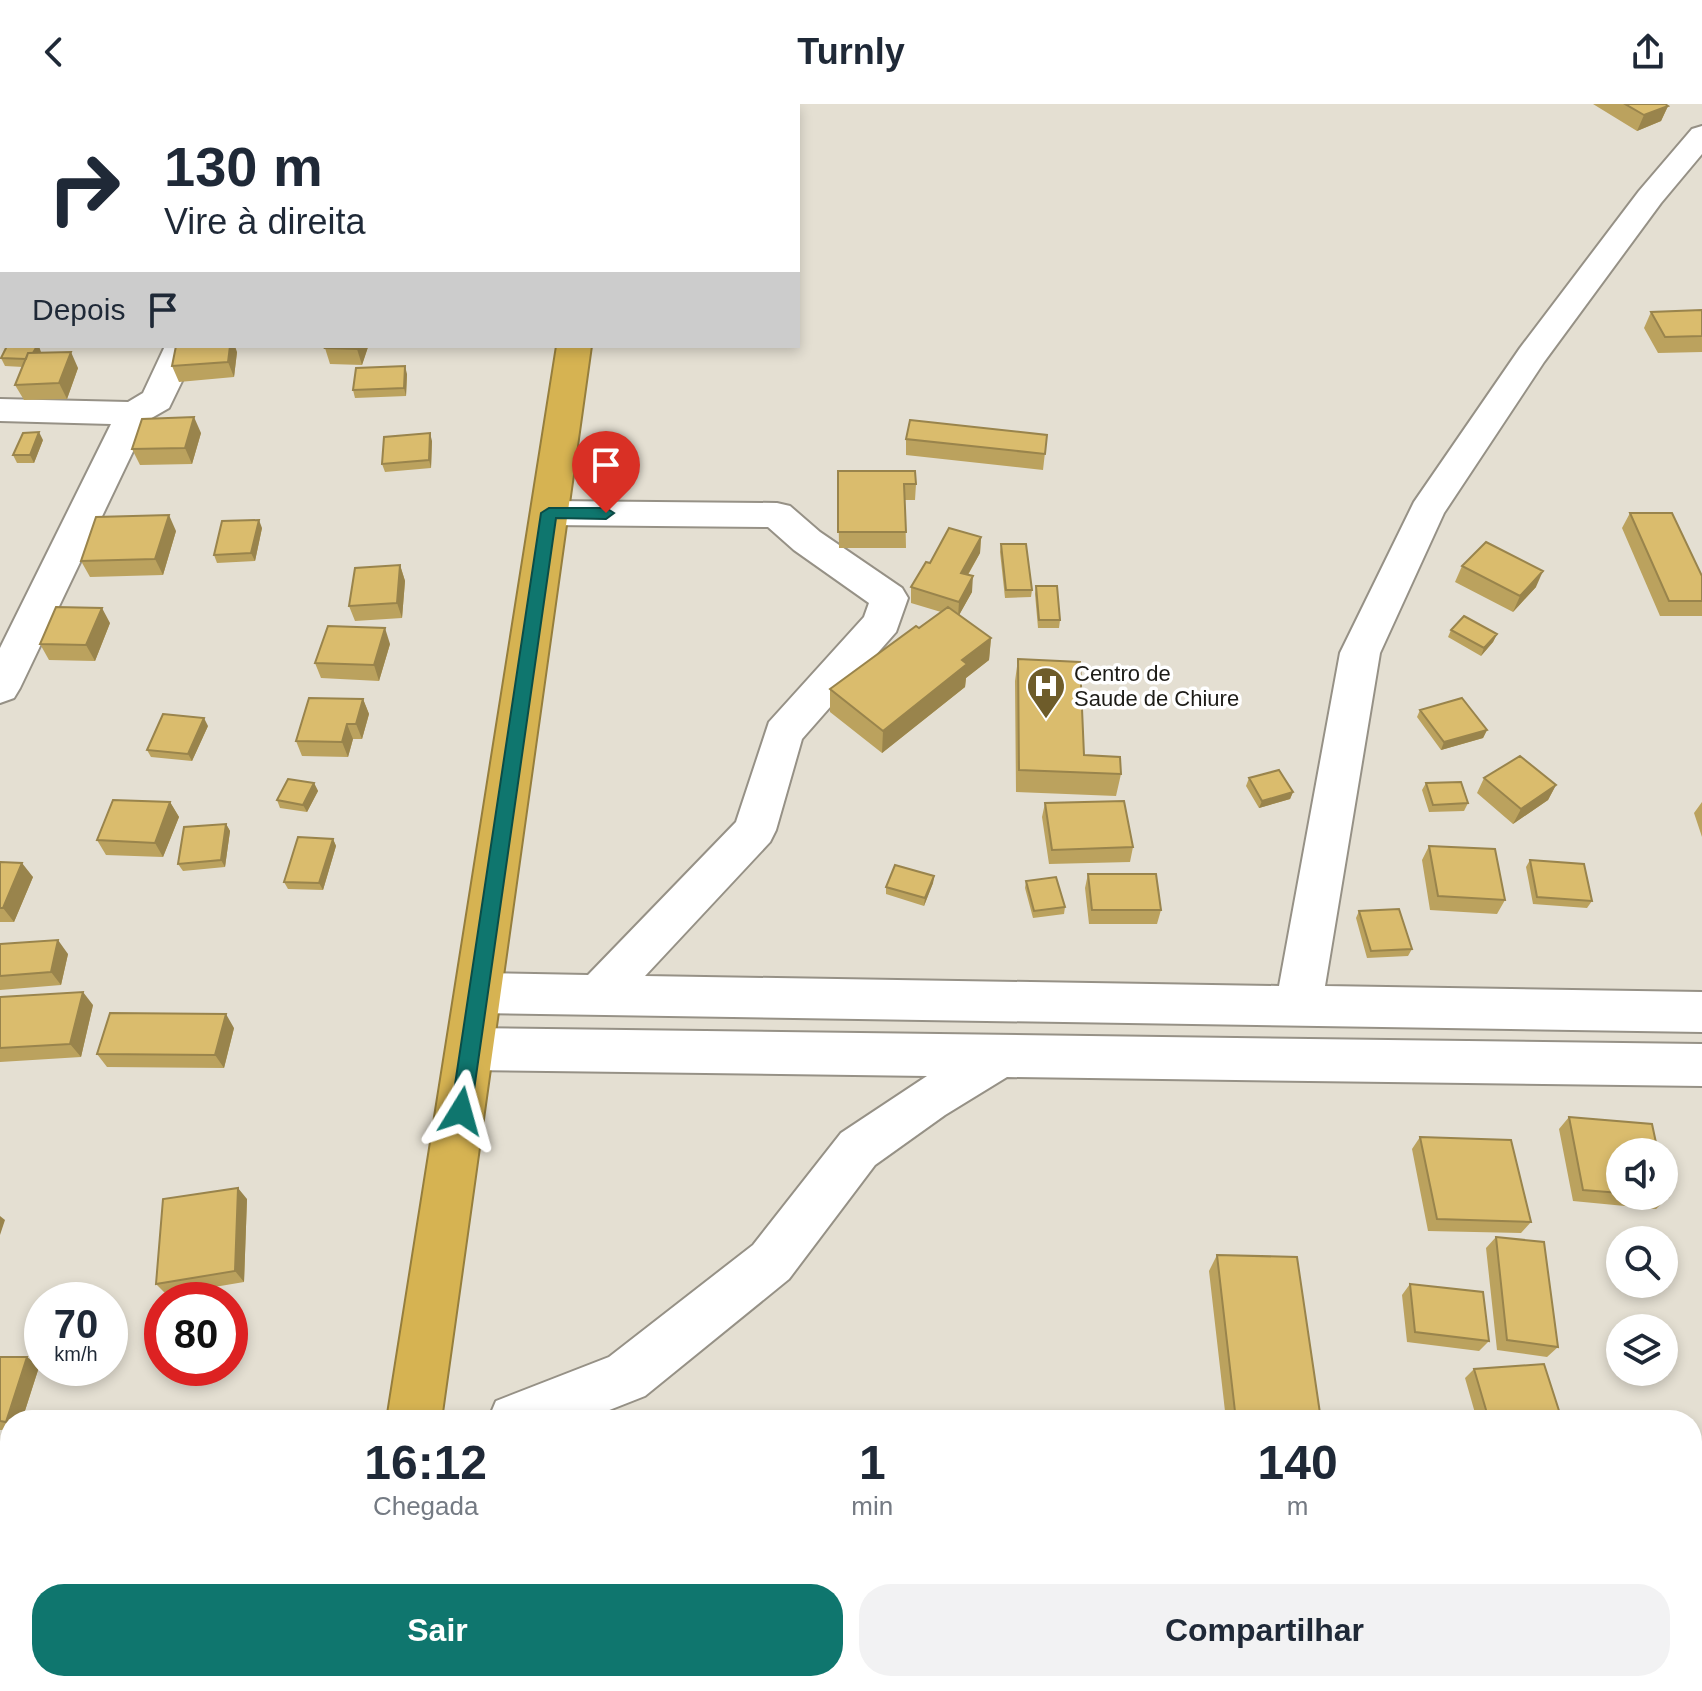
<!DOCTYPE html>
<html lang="pt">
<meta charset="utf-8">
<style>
body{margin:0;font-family:Helvetica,sans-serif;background:#f2f2f3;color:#1f2937;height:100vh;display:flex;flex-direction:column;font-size:30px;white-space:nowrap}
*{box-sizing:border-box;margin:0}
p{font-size:26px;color:#747a83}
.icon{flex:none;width:44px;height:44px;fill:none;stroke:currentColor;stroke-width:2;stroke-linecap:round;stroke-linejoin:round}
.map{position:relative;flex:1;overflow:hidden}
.sheet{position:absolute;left:0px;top:1306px;width:1702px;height:282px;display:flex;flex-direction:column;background:#fff;border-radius:32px 32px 0 0;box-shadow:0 4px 12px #0003}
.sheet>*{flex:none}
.top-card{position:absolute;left:0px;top:0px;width:800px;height:244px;box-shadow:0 4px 12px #0003;background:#fff;color:#1f2937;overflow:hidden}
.buttons{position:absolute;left:1606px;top:1034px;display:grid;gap:16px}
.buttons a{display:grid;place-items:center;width:72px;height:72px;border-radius:50%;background:#fff;box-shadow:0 4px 12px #0003;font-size:40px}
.speed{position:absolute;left:24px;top:1178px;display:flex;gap:16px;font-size:40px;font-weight:700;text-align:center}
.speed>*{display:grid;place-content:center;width:104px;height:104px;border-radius:50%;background:#fff;box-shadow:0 4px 12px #0003;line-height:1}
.speed small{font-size:20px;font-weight:400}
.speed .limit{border:12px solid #d22;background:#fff;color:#111}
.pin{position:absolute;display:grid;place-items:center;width:68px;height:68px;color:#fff;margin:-82px -34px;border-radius:50% 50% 50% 0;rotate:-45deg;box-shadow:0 0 8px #0007}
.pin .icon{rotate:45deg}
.me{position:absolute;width:88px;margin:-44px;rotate:8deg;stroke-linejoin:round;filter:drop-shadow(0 0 6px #0008)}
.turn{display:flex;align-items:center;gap:28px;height:168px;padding:0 32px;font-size:36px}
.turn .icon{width:104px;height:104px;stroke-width:2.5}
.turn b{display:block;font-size:56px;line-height:68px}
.then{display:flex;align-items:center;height:76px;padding:0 32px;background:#0003;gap:16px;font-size:30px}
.eta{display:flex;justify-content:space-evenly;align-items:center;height:136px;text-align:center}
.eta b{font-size:48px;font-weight:700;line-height:56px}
.button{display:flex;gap:16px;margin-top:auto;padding:16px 32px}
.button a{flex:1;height:92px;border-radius:32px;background:#0f766e;color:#fff;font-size:32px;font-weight:700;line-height:92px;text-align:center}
.button a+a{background:#f2f2f3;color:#1f2937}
header{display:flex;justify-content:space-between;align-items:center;height:104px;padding:0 32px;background:#fff;font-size:36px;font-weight:700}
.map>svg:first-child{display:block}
</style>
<header><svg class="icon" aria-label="back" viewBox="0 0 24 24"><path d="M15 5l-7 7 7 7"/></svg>Turnly<svg class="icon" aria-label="share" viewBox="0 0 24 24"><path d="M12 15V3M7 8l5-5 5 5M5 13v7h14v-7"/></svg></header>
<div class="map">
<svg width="1702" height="1587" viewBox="0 0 1702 1587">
<rect width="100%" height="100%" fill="#e4dfd2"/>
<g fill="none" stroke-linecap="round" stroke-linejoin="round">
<defs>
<path id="minor" d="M1702,22V50L1661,99L1544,258L1444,409L1380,549L1325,882L1702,888V928L478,909L462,903L455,889L462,875L478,869L588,871L736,718L769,618L864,513L869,499L794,446L768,423L549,421L536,418L531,409L536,400L549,397L777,399L790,402L820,428L902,484L908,494L896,528L802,635L776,726L770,738L645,872L1279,882L1340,549L1414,398L1520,244L1639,87L1692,25Z
M165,242H199L169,304L148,316L20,584L14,594L0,599V544L111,320L0,317V295L128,298L143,289Z
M470,924L1702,940V982L1007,973L945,1011L875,1061L789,1175L645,1292L584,1316H488L496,1297L609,1253L753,1141L841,1029L927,972L470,966L453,960L447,945L453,930Z"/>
<path id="highway" d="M557,242H591L441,1316H387Z
M345,1578H405L404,1587H344Z"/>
</defs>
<use href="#minor" stroke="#969186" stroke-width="4"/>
<use href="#highway" stroke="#957e3d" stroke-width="4"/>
<use href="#minor" fill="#fff" fill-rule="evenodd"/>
<use href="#highway" fill="#d6b352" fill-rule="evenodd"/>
</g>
<path fill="#bba25e" d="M1593,0H1665L1668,2L1661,17L1637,27Z
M1702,206V248L1658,249L1644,224L1651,208Z
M326,242H389V243H368L362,261L330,260L325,244Z
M41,248V249L78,264L67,295L24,296L15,281L23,263L5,262L1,254Z
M237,248L234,273L179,278L172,262Z
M407,270L406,292L355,294L353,286Z
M201,329L192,360L140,361L132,345Z
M1047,331L1043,366L906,351V335Z
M43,336L34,359H17L13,351Z
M432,337L431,364L385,368L382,360Z
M838,367L916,380L915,396H905L906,444H839Z
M1630,409L1702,472V512H1660L1622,424Z
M262,424L255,457L217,459L214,451Z
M176,427L163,471L90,473L81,457Z
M981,433L980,449L968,471L972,488L959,511L991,534L989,556L966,574L965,583L882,649L830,608V585L941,508L911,499V483L930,459Z
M1001,440L1032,486L1031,493L1005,494L1000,448Z
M400,461L405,477L402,514L355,517L349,502Z
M1462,462L1536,483L1513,508L1455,478Z
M1036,482L1060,516L1059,524H1038L1035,490Z
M110,519L95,557L49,556L40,540Z
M1451,526L1497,530L1493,538L1481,552L1448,533Z
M390,540L379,577L321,574L315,559Z
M1018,555L1084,651L1121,670L1116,692L1016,688L1015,577Z
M363,595L369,610L362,635H353L348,653L302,652L296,637Z
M1420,606L1487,626L1483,634L1441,646L1417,613Z
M208,622L192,657L151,653L147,646Z
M1249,674L1293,688L1290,695L1259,704L1246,682Z
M1484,674L1556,681L1548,696L1513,720L1477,689Z
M314,679L318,687L307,708L280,704L277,696Z
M1426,679L1468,699L1464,707L1429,708L1422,686Z
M170,698L179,713L163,753L106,751L97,736Z
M1702,698V733L1694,709Z
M1045,699L1133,743L1130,758L1049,760L1042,713Z
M226,720L230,727L225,763L183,767L178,760Z
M333,735L336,742L323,786L288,785L284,778Z
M1429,742L1505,796L1497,810L1430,806L1422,756Z
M1530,756L1592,797L1587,804L1533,800L1526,763Z
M0,758L33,773L14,818H0Z
M1088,770L1161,806L1157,820H1089L1085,784Z
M934,772L933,779L924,802L886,790V783Z
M1026,777L1065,803L1064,810L1033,814L1025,784Z
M1359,807L1412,845L1408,852L1367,854L1356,814Z
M0,840L68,850L61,881L0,886Z
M0,893L93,901L81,953L0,958Z
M234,924L224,964L107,963L97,950Z
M1569,1013L1620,1048V1092L1668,1093L1656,1105L1573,1097L1559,1025Z
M1420,1033L1531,1118L1521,1129L1428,1127L1412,1045Z
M247,1095L244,1178L167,1191L156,1180Z
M1496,1133L1558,1243L1547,1253L1497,1246L1486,1144Z
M1217,1151L1321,1316H1226L1209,1167Z
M1410,1180L1489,1237L1479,1247L1407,1238L1402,1191Z
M0,1253H27L39,1263L22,1316H10V1326H0Z
M1474,1265L1562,1316H1477L1465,1274Z"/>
<path fill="#99844c" d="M1668,2L1661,17L1637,27L1644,11Z
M37,242H39L41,248L35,263L31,255Z
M230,242H235L237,248L234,273L228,258Z
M358,242L368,243L362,261L357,245Z
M71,248L78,264L67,295L59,279Z
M405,262L407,270L406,292L404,284Z
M194,313L201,329L192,360L185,344Z
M39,328L43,336L34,359L30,351Z
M430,329L432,337L431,364L429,356Z
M169,411L176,427L163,471L155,455Z
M259,416L262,424L255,457L251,449Z
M981,433L980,449L960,484L961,469Z
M400,461L405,477L402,514L397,499Z
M1543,467L1536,483L1513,508L1520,492Z
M973,472L972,488L958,513L959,498Z
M102,504L110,519L95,557L86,541Z
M385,524L390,540L379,577L374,561Z
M1497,530L1493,538L1481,552L1484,544Z
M991,534L989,556L966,574L965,583L882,649L883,627L962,556Z
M363,595L369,610L362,635L356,620Z
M204,614L208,622L192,657L188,650Z
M347,620L353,635L348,653L342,638Z
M1487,626L1483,634L1441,646L1444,638Z
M314,679L318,687L307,708L303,701Z
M1556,681L1548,696L1513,720L1521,705Z
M1293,688L1290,695L1259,704L1262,697Z
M170,698L179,713L163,753L155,739Z
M226,720L230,727L225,763L221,756Z
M333,735L336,742L323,786L319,779Z
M22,759L33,773L14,818L3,804Z
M934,772L933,779L924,802L925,794Z
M58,836L68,850L61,881L51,868Z
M83,888L93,901L81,953L70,940Z
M226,910L234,924L224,964L215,951Z
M238,1084L247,1095L244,1178L235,1167Z
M0,1112L5,1116L0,1131Z
M27,1253L39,1263L22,1316H10V1320L6,1318Z
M146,1578L158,1583V1587H146Z
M298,1578H303V1587H298Z"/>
<path fill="#dabc6d" stroke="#99844c" stroke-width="2" d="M429,0H492V2H428Z
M1625,0H1665L1668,2L1644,11Z
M0,189H2V209H0Z
M1702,206V232L1665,233L1651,208Z
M7,242H37L33,249H28L26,255L1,254Z
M176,242H230L228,258L172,262Z
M326,242H358L357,245L325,244Z
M71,248L59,279L15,281L28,249Z
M405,262L404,284L353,286L356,264Z
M194,313L185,344L132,345L142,315Z
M910,316L1047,331L1045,350L906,335Z
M39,328L30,351H13L23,329Z
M430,329L429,356L382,360L384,333Z
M838,367H915L916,380H904L906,428H838Z
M1630,409H1672L1702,472V497H1669Z
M169,411L155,455L81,457L96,413Z
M259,416L251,449L214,451L222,417Z
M949,424L981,433L961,469L973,472L959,498L911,483L926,458L930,459Z
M1486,438L1543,467L1520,492L1462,462Z
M1001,440H1026L1032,486H1006Z
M400,461L397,499L349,502L355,464Z
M1036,482H1057L1060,516H1039Z
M56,503L102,504L86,541L40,540Z
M948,503L991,534L962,556L967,560L883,627L830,585L916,522L919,524Z
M1464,512L1497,530L1484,544L1451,526Z
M328,522L385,524L374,561L315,559Z
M1018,555L1080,558L1084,651L1120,653L1121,670L1019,666Z
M309,594L363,595L356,620H347L342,638L296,637Z
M1462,594L1487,626L1444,638L1420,606Z
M163,610L204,614L188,650L147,646Z
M1520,652L1556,681L1521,705L1484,674Z
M1279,666L1293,688L1262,697L1249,674Z
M288,675L314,679L303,701L277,696Z
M1461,678L1468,699L1433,701L1426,679Z
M113,696L170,698L155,739L97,736Z
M1124,697L1133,743L1052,746L1045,699Z
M226,720L221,756L178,760L184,723Z
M298,733L333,735L319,779L284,778Z
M1429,742L1495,745L1505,796L1438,792Z
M1530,756L1584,760L1592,797L1537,793Z
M0,758L22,759L3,804H0Z
M895,761L934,772L925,794L886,783Z
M1088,770H1156L1161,806H1092Z
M1056,773L1065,803L1034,807L1026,777Z
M1399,805L1412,845L1371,847L1359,807Z
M58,836L51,868L0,872V840Z
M83,888L70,940L0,944V893Z
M110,909L226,910L215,951L97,950Z
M1569,1013L1652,1020L1658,1048H1620V1089L1583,1086Z
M1420,1033L1511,1036L1531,1118L1437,1115Z
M1664,1076L1668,1093L1656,1092H1664Z
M238,1084L235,1167L156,1180L163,1095Z
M1496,1133L1544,1138L1558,1243L1507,1236Z
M1217,1151L1297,1153L1321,1316H1236Z
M1410,1180L1483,1188L1489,1237L1415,1228Z
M0,1253H27L6,1318L0,1317Z
M1544,1260L1562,1316H1489L1474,1265Z
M144,1578H146V1587H111Z
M265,1578H298V1587H265Z
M867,1580H917V1587H867Z"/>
<path fill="#0f766e" stroke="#0a4d48" stroke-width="2" d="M549,404H606L614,409L606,415L556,414L471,1007L468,1013L461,1016L454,1013L451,1007L541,409Z"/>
<defs>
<symbol id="hospital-pin" viewBox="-11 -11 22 30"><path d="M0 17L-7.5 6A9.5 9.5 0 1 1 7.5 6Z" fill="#6e5c2a" stroke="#fff"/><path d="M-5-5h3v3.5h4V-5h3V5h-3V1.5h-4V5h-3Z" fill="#fff"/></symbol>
</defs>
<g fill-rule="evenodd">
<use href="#hospital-pin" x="1024" y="560" width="44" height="60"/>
</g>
<g text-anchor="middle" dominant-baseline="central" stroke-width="7" stroke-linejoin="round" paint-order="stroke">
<g font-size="22" fill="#1d1c17" stroke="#fff" text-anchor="start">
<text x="1074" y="569">Centro de<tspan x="1074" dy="25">Saude de Chiure</tspan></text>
</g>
</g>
</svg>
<div class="buttons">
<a><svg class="icon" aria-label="sound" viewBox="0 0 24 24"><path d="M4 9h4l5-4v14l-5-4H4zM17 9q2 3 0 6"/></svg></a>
<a><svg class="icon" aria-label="search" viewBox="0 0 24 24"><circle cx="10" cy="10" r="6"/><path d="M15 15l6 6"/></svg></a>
<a><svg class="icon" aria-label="layers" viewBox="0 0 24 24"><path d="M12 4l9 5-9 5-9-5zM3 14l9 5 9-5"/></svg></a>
</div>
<div class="speed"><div>70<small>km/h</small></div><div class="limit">80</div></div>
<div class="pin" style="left:606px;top:409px;background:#d93025"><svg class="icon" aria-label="arrive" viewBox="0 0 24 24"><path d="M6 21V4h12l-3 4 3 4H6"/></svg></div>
<svg class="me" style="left:461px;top:1007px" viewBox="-20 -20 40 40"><path d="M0-17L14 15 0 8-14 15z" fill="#0f766e" stroke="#fff" stroke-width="4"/></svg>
<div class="top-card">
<div class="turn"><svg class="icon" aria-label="right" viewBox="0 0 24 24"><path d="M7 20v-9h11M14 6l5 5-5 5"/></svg><div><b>130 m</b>Vire à direita</div></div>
<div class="then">Depois<svg class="icon" aria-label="arrive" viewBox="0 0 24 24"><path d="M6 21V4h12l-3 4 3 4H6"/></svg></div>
</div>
<section class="sheet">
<div class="eta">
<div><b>16:12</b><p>Chegada</p></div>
<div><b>1</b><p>min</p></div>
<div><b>140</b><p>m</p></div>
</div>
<div class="button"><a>Sair</a><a>Compartilhar</a></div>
</section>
</div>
